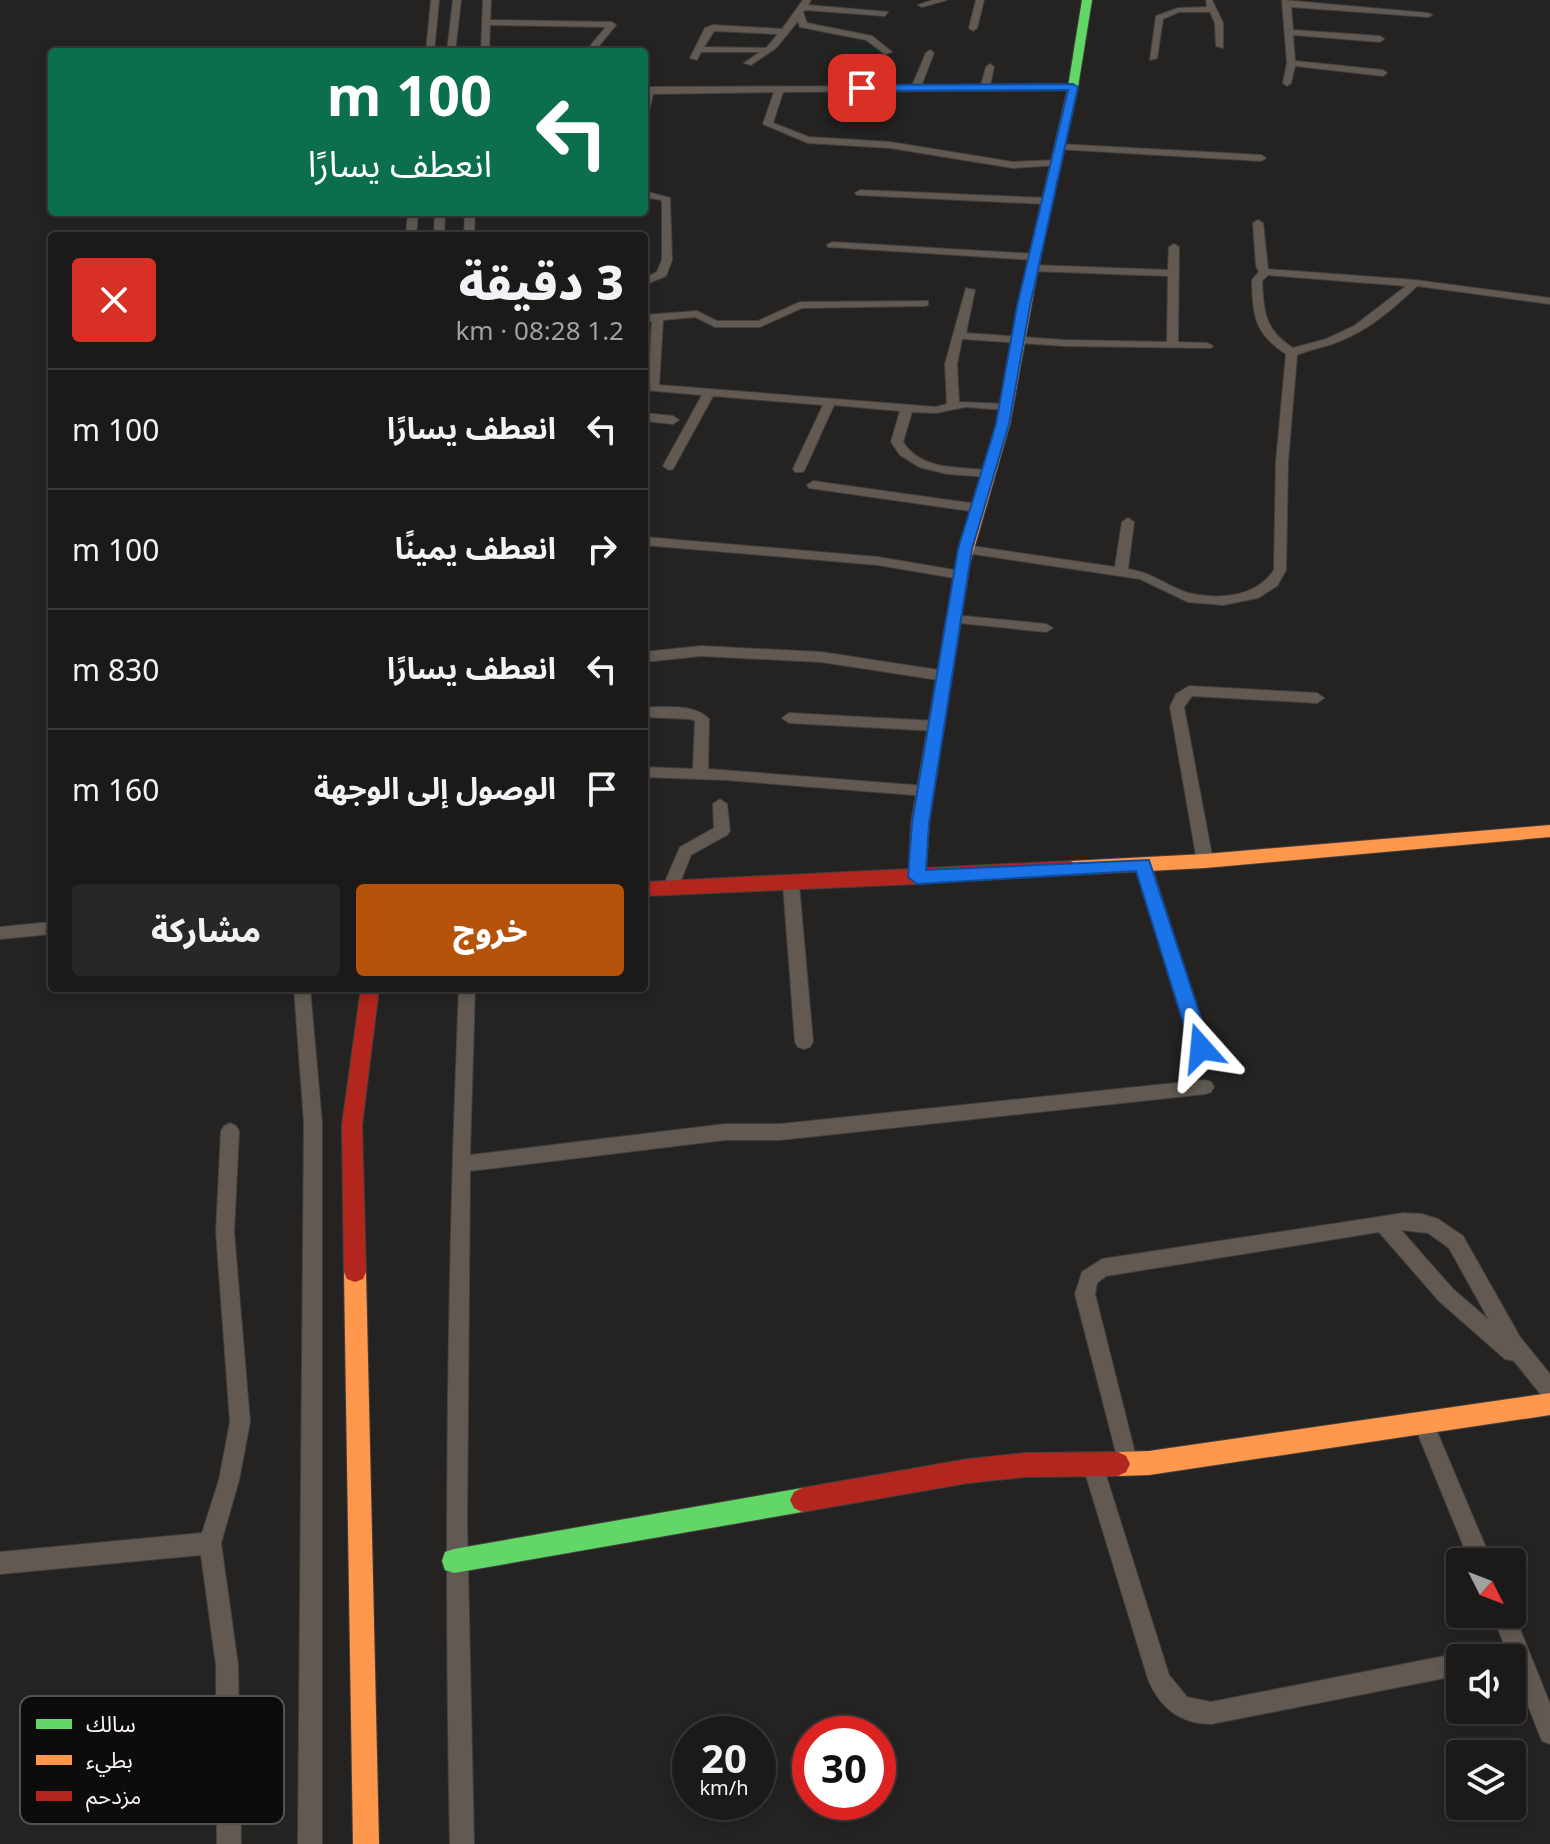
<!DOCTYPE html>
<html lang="ar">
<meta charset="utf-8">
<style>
body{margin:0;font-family:"Noto Sans","Noto Sans Arabic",sans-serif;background:#292726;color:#f1f3f6;direction:rtl;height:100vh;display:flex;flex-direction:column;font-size:30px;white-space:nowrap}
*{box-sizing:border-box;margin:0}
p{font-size:26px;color:#a0a1a2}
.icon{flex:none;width:44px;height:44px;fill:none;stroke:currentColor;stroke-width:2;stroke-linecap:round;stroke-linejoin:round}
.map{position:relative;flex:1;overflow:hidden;direction:ltr}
.drawer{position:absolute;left:48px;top:232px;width:600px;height:760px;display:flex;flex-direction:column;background:#1c1a19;border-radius:8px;box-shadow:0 4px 12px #0003,0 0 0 2px #3a3838;direction:rtl}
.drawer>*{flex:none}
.guide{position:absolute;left:48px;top:48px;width:600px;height:168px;border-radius:8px;box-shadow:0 4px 12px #0003,0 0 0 2px #3a3838;direction:rtl;background:#0b6e4f;color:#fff;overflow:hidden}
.needle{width:52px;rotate:132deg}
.tools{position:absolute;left:1446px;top:1548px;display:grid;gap:16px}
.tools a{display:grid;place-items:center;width:80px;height:80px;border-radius:8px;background:#1c1a19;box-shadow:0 4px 12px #0003,0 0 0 2px #3a3838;font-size:40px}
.speed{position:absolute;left:672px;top:1716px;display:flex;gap:16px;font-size:40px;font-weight:700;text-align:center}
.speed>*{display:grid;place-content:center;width:104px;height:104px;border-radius:50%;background:#1c1a19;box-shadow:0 4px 12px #0003,0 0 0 2px #3a3838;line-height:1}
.speed small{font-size:20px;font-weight:400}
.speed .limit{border:12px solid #d22;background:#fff;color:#111}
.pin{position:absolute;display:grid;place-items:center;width:68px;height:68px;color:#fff;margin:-34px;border-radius:16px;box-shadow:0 4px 12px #0006}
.me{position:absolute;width:88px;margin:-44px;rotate:342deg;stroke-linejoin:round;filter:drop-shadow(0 0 6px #0008)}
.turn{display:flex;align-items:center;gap:28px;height:168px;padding:0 24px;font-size:36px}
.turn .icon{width:104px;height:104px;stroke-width:2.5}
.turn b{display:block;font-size:56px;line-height:68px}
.round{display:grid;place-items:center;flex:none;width:84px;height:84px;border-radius:8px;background:#292726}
.summary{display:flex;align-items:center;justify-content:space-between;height:136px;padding:0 24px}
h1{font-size:48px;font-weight:800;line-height:60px}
.primary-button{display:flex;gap:16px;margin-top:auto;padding:16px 24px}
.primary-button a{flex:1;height:92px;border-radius:8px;background:#b45309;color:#fff;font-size:32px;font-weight:800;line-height:92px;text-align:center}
.primary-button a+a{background:#292726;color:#f1f3f6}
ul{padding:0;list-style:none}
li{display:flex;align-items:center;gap:24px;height:120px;padding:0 24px;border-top:2px solid #3a3838}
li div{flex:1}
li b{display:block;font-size:30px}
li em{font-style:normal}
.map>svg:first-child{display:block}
</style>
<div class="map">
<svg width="1550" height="1844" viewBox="0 0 1550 1844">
<rect width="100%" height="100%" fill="#252321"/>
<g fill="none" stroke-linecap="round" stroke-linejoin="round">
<defs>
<path id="street" d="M431,0H439L434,52H426Z
M453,0H461L455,52H447Z
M483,0H491L490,20L612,22L616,25L594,52H585L606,27L490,25L489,52H481Z
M803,0H811L808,5L888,12L885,16L805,10L803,12L807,23L872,36L892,52L885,54L866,40L800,27L798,21L776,48L751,65L744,63L760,52H701L697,60L690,58L705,28L713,25L782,29ZM714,31L778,34L766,48L704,47Z
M933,0H947L922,7L918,5Z
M976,0H984L977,28L973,31L969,28Z
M1206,0H1212L1223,23V48L1216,46L1215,23L1210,12H1179L1163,19L1157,58L1150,60L1156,16L1178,8L1207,7Z
M1282,0L1428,13L1432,15L1428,17L1291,7L1293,30L1380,36L1384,39L1380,42L1293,35L1295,61L1383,70L1387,73L1383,76L1295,66L1291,83L1287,86L1283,83L1287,63Z
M930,50L934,53L921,86L981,85L986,67L990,64L994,67L990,85L1073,84L1077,87L1073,90L783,92L773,123L809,137L890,142L1013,162L1056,160L1061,163L1059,165L1013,168L890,148L808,143L763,124L774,92L653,94L649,112L644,115V88L649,87L912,86L926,53Z
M1059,144L1261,155L1266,158L1261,161L1056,149L1054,147Z
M860,190L1047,198L1052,201L1047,204L857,195L855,193Z
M644,191L670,198L672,260L666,276L644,285V278L657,272L662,260V203L661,200L644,197Z
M408,212H418L416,236H406Z
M435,212H445L444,236H434Z
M465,212H475L474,236H464Z
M1258,220L1263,223L1268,269L1415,280L1550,298V304L1417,286C1394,308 1370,329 1340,341C1326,347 1311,349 1297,355L1288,462L1286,570L1277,586L1258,598L1223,605L1188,602L1140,579L960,552V546L965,545L1115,567L1122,522L1128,518L1134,522L1128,569C1155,573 1170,589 1193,594C1222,600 1257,596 1274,570L1276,462L1286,354C1254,333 1253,316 1252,280L1259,272L1256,266L1253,223ZM1268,275L1406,286L1354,326L1326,339L1293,348C1264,329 1264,313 1262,281Z
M832,242L1036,254L1041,257L1036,260L828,247L827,245Z
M1174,244L1179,247L1178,342L1207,343L1213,346L1211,348L1065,346L962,339L957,364L959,402L1006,404L1012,407L1006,410L965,407L936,413L912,412L903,442C921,470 956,467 985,470L989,471V477L947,474L919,467L900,455L891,442L900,411L834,405L805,469L803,472H795L793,469L823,405L713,396L673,469L669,470L663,466L702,395L644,390V384H648L652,321H644V315L697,311L717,321H758L800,302L928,301V305L924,306L802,308L760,327H715L695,317L663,320L659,385L936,407L947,404L945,364L966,288L975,290L966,333L1065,340L1167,342L1168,276L1032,271L1027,268L1032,265L1168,270L1169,247Z
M644,413L673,416L679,420L673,424L644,421Z
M813,481L977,504L983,508L977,512L809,488L807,485Z
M644,537L878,557L960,571L967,575L960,579L878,565L644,545Z
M954,615L1046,624L1053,628L1046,632L949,622V616Z
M701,646L821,652L945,671L952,676L945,681L821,662L701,656L644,662V652Z
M1189,686L1317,693L1324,698L1317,703L1192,696L1184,707L1213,861L1205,867L1197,861L1170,707L1176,694Z
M644,707C665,708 694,703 709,719L708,769L926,786L933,791L926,796L726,780L644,777V767L693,769L695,721L690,719L644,717Z
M789,713L937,721L944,726L937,731L789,723L782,718Z
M720,799L727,804L730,831L727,835L691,855L676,893H664L662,889L680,847L714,828L713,804Z
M1143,858L1151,864L1210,1048L1207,1053L1201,1055L1195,1053L1192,1048L1135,864Z
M791,878L799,884L813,1042L810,1047L804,1049L798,1047L795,1042L783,884Z
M52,922V934L0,939V927Z
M294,988H310L322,1123V1844H298L304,1123Z
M459,988H475L470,1155L725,1124H780L1205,1080L1211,1082L1214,1087L1211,1092L1205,1094L780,1140H725L470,1171L467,1523L474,1844H450C444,1558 447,1273 459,988Z
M230,1123L236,1126L239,1131L234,1232L250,1422L239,1480L221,1543L238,1665L241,1844H217L216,1665L201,1555L0,1574V1552L202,1533L219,1480L230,1422L216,1232L221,1131L224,1126Z
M1404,1213L1422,1214L1438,1219L1463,1236L1520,1337L1550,1374V1400L1543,1397L1514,1361L1505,1359L1439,1301L1379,1232L1106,1276L1097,1283L1095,1294L1138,1465L1135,1472L1128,1475L1121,1472L1075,1294L1082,1272L1102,1259ZM1401,1230L1428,1233L1449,1248L1489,1320L1453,1289Z
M1423,1412L1430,1415L1492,1562H1470L1413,1422L1416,1415Z
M1093,1456L1100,1459L1103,1466L1169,1675L1187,1697L1211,1702L1460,1653L1469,1658H1460V1675L1211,1724C1180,1724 1159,1707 1148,1679L1083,1466L1086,1459Z
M1512,1609L1550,1704V1744L1542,1741L1512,1665V1658H1477L1480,1650L1504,1644L1492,1614H1512Z"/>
<path id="fast" d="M1082,0H1092L1078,87L1038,269L1032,273L1026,269L1068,87Z
M802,1488L810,1492L814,1500L810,1508L802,1512L454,1573L445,1570L442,1561L445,1552L454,1549Z"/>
<path id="slow" d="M1028,267L1038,269L1010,424L970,563L963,568L956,563L996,424Z
M1550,825V837L1205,868L1071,875L1062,868L1071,861L1205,854Z
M355,1262L363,1265L366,1272L379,1844H353L344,1272L347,1265Z
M1550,1393V1415L1149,1475L1118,1476L1110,1472L1106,1464L1110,1456L1118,1452L1149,1451Z"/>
<path id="jam" d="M963,558L970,563L929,823L926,868L1071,861L1080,868L1077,873L917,884L644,896V882L909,869L911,823L956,563Z
M361,988H379L362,1125L366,1272L363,1279L355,1282L347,1279L344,1272L342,1125Z
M1118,1452L1126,1456L1130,1464L1126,1472L1118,1476L1025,1477L968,1483L802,1512L794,1508L790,1500L794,1492L802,1488L968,1459L1025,1453Z"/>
</defs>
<use href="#street" stroke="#42403f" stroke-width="2"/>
<use href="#fast" stroke="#42403f" stroke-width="2"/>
<use href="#slow" stroke="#42403f" stroke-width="2"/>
<use href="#jam" stroke="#42403f" stroke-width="2"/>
<use href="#street" fill="#625a52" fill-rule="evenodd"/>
<use href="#fast" fill="#63d668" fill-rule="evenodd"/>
<use href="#slow" fill="#ff974d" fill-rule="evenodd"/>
<use href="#jam" fill="#b3261e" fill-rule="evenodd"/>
</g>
<path fill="#1a73e8" stroke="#114b97" stroke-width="2" d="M1073,84L1078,87L1030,306L1009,424L972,549L929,823L926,870L1149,860L1211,1048L1201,1056L1191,1048L1136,871L917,884L908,877L912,823L958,549L996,424L1017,306L1068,90L862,91L857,88L862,85Z"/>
<rect x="20" y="1696" width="264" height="128" rx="12" fill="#0e0c0b" stroke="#545251" stroke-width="2"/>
<rect x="36" y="1719" width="36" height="10" fill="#63d668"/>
<rect x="36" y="1755" width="36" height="10" fill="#ff974d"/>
<rect x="36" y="1791" width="36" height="10" fill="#b3261e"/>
<g font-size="22" fill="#f7f4f3">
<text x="86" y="1732">سالك</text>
<text x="86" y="1768">بطيء</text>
<text x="86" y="1804">مزدحم</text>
</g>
</svg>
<div class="tools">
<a><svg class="needle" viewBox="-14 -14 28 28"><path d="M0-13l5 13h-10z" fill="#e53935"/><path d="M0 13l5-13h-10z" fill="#a0a1a2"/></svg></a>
<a><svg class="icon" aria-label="sound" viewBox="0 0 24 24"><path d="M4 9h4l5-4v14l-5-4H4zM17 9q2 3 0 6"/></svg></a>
<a><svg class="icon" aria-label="layers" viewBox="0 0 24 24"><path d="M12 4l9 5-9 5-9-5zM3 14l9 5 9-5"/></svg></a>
</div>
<div class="speed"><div>20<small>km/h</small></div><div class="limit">30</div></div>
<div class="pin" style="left:862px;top:88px;background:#d93025"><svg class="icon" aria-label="arrive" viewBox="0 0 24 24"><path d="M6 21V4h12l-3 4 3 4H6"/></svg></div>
<svg class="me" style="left:1201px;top:1048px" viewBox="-20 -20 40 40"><path d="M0-17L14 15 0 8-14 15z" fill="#1a73e8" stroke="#fff" stroke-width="4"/></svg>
<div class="guide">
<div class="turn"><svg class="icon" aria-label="left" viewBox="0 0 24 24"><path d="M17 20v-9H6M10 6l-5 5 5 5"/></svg><div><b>100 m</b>انعطف يسارًا</div></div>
</div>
<section class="drawer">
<div class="summary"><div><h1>3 دقيقة</h1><p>1.2 km · 08:28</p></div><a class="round" style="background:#d93025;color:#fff"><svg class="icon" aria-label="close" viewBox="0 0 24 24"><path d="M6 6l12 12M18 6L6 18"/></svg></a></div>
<ul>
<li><svg class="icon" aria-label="left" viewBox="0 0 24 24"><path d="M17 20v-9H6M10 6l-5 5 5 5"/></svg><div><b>انعطف يسارًا</b></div><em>100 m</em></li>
<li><svg class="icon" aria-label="right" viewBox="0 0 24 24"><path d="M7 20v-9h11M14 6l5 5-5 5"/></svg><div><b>انعطف يمينًا</b></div><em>100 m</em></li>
<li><svg class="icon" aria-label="left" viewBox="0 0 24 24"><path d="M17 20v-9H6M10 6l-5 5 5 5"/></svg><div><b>انعطف يسارًا</b></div><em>830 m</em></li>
<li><svg class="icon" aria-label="arrive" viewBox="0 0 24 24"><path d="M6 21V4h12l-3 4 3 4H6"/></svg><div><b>الوصول إلى الوجهة</b></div><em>160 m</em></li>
</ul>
<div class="primary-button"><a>خروج</a><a>مشاركة</a></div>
</section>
</div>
